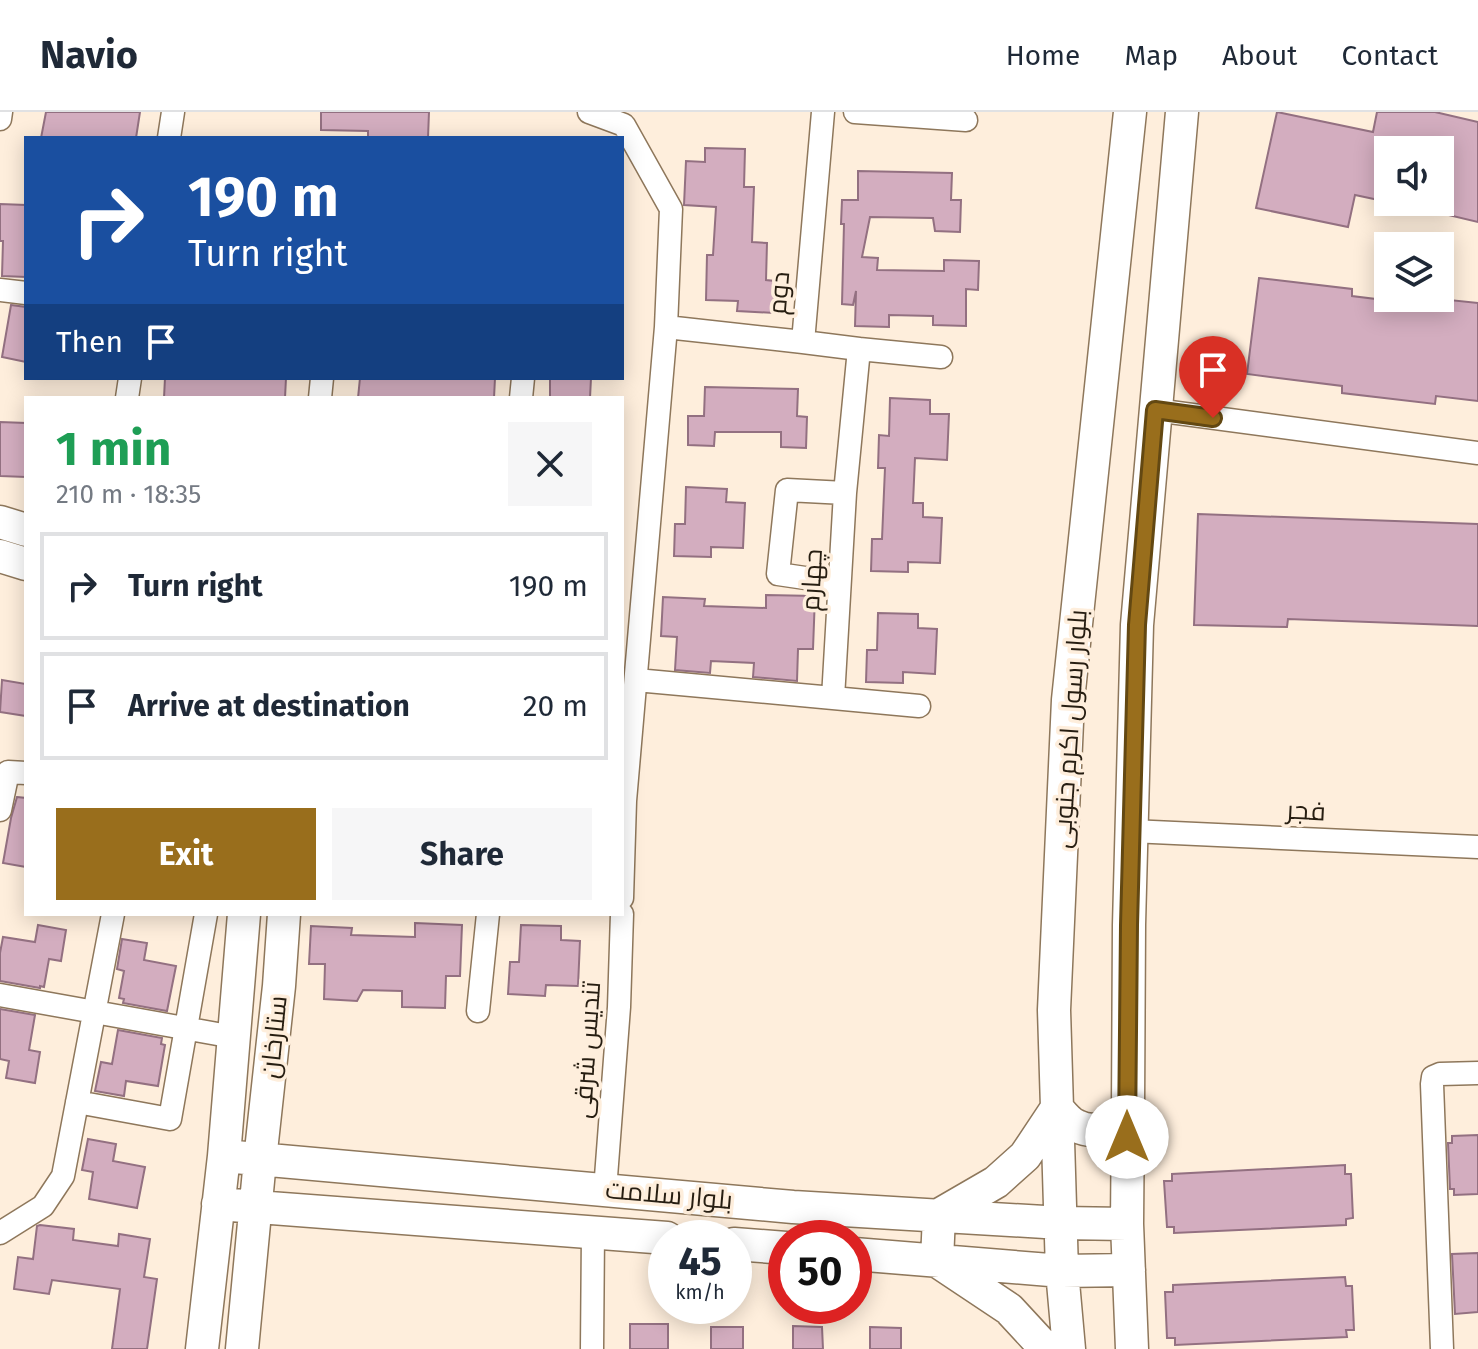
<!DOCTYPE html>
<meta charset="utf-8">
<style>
body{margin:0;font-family:"Fira Sans",Cairo,sans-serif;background:#f6f6f7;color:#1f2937;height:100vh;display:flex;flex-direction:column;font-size:30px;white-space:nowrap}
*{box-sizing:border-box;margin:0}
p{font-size:26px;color:#747a83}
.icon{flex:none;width:44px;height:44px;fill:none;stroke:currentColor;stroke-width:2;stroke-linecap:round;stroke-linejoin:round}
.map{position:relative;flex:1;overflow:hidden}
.sheet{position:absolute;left:24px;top:284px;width:600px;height:520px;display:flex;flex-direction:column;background:#fff;border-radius:0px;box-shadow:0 4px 20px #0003}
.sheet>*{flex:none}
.guide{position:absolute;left:24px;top:24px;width:600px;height:244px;border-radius:0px;box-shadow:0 4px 20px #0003;background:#1a4fa0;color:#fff;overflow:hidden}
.buttons{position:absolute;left:1374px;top:24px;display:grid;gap:16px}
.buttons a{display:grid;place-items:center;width:80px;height:80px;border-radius:0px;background:#fff;box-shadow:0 4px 20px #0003;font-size:40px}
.speed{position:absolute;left:648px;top:1108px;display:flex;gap:16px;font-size:40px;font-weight:700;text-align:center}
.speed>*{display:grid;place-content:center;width:104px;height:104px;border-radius:50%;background:#fff;box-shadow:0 4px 20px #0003;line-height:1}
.speed small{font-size:20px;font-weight:400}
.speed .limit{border:12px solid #d22;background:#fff;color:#111}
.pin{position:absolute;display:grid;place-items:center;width:68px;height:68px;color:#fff;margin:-82px -34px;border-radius:50% 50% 50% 0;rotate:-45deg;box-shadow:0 0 8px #0007}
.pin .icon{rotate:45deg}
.me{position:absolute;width:88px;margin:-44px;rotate:0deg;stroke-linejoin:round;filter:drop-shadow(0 0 6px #0008)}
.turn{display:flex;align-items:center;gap:28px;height:168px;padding:0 32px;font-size:36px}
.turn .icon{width:104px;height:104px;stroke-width:2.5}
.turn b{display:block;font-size:56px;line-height:68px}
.then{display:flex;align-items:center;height:76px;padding:0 32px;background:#0003;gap:16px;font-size:30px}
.round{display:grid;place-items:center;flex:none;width:84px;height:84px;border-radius:0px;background:#f6f6f7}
.overview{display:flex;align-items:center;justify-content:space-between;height:136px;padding:0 32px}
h1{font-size:48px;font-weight:700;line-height:60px;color:#1e9e55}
.primary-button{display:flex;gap:16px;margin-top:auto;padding:16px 32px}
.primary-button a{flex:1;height:92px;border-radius:0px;background:#996e1c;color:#fff;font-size:32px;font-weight:700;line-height:92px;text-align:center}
.primary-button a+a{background:#f6f6f7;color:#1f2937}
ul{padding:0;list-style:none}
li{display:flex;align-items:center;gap:24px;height:108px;margin:0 16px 12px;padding:0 16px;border:4px solid #e0e1e3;border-radius:0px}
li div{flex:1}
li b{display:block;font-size:30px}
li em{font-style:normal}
header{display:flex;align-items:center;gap:48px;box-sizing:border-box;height:112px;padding:0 40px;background:#fff;border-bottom:2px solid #e0e1e3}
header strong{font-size:38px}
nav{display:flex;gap:44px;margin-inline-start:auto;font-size:28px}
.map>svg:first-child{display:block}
</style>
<header>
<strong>Navio</strong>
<nav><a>Home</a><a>Map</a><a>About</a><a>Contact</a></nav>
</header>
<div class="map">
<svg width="1478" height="1237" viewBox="0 0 1478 1237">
<rect width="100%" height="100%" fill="#feeedc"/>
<path fill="#d3adbf" stroke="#937081" stroke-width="2" d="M46,0H140L136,26H41Z
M321,0H429L428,26H368V19L321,18Z
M1277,0L1373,20L1377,0H1435L1478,10V110L1440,101V38H1388V90L1355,83L1348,115L1256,96Z
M705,36L745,37L744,75H754L752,130L767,131L766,168L775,169L774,201L737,199L738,189L706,188L707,143H713L716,95L684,93L686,49L705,50Z
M858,59L952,61L951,88H961L960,120L935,119L933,106L870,105L862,145L878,146L877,158L944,159V148L979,149L978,178L966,177V214L933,213V204L889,203V215L855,214L856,179L853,193L842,192L844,112H841L842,88H858Z
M0,92L26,93V165L2,164L3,129H0Z
M1259,166L1352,177V184L1449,196L1450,188L1478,191V289L1436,284L1435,292L1342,281V274L1247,262Z
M11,193L26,195V250L2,245Z
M165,266H286L285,286H164Z
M360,266H495L494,286H358Z
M550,266H591L590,286H550Z
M705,275L798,277L797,304L807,305L806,336L781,335V320H715L714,334L688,333V304H704Z
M890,286L930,288V302H949L947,348L915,346L913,391H923V405L942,406L940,451L908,450V460L871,459L872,427H882L885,356H878L879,323L889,324Z
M0,310L26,311V365L0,364Z
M686,375L727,377L726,390L745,391L743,436L711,435V445L674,444L675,412H685Z
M1198,402L1478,412V514L1288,507L1287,515L1194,513Z
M766,483L815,484L813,537H798L797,569L753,565L754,551L711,549L710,561L675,558L677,525L661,524L663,485L705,487L704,494L766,496Z
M878,501L918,502V516L937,517L935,562L903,560V571L866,570L867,538H877Z
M2,568L26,572V604L0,600Z
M17,685L26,686V755L3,751L11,706Z
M415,811L462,813L460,864H446L445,896L402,895V879L363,878L357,889L324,887L325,852H309L311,814L352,816L351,823L415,825Z
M38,813L66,818L61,849L49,847L44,875L40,874V876L0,869V841L3,825L35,830Z
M521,813L561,814V828L580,829L578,874L546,873L545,884L508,882L510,850H519Z
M122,827L147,831L144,848L176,854L167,899L123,891L124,887L119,886L124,859L117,857Z
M0,897L35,903L29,938L40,940L35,971L6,966L9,949L0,947Z
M118,918L162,926L161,932L165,933L158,974L126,969L124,984L95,979L101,950L112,952Z
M1478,1023V1082L1454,1083V1077H1450L1448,1031H1452V1024Z
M88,1027L116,1032L113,1049L145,1055L137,1096L89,1087L93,1060L82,1058Z
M1345,1053V1062H1351L1353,1106L1346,1107V1113L1174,1121V1115H1167L1164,1069H1172V1062Z
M40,1113L74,1117L73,1128L118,1134L119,1122L150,1127L144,1165L157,1167L147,1237H112L120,1177L52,1168L49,1182L14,1177L18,1145L33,1147L37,1114Z
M1478,1141V1200L1455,1202L1452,1142Z
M1345,1165L1346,1174H1352L1354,1218H1346L1347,1225L1175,1233V1226H1167L1165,1180H1173V1173Z
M630,1212H668V1237H630Z
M793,1214L822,1215L823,1237H793Z
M711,1215H743V1237H711Z
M870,1215L901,1216V1237H870Z"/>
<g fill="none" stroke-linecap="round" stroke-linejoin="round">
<defs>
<path id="street" d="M589,0L624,13L671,97L666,215L625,689L622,786
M855,0L966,8
M0,7L1,0
M169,26L173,0
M0,178L26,181
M666,215L803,230L823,0
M803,230L859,237
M127,286L130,266
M320,286L322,266
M521,286L523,266
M1155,298L1478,341
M839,471L778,462L787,378L845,381
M636,568L833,586L845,381L859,237L941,245
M833,586L919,594
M0,698L8,660L26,661
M1131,719L1478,735
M0,883L234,925
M478,899L488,802
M77,990L170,1007L206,802
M605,1078L619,895L622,802
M0,1121L43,1094L63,1064L113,802
M592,1237L593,1120
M1442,1237L1432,972L1433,965L1440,962L1478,961"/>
<path id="secondary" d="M0,410L26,418
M0,444L26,452
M224,1044L793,1095L1061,1111L1127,1112
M218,1092L667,1126
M734,1132L786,1136
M854,1142L1062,1159L1129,1158
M202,1237L224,1044L244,802
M242,1237L260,1048L279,874L284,802
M1046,1237L1009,1197L937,1149L939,1103L996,1070L1025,1044L1057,996C1063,1003 1069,1011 1077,1014C1096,1024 1117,1013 1128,996
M1069,1237L1062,1159L1054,898L1068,588L1130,0
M1132,1237L1127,1112L1128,996L1129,813L1137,513L1182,0"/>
</defs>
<use href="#street" stroke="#8e775b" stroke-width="25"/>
<use href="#secondary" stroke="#8e775b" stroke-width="35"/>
<use href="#street" stroke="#fff" stroke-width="22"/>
<use href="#secondary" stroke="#fff" stroke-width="32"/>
</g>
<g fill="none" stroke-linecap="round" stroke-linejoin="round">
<defs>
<path id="route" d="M1127,1025L1129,813L1137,513L1155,298L1213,306"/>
</defs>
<use href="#route" stroke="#634812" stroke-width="20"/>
<use href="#route" stroke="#996e1c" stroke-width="14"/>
</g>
<g text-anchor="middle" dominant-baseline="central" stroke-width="7" stroke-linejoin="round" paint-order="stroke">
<g font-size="26" fill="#261d11" stroke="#feeedc">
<text transform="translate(779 181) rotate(-85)">دوم</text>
<text transform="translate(812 468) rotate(-87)">چهارم</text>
<text transform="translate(1070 617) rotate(-86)">بلوار رسول اکرم جنوبی</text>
<text transform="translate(1306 699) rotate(3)">فجر</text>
<text transform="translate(274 925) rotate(-84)">ستارخان</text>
<text transform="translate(587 938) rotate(-86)">تندیس شرقی</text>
<text transform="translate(669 1083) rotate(5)">بلوار سلامت</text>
</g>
</g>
</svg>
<div class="buttons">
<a><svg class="icon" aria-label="sound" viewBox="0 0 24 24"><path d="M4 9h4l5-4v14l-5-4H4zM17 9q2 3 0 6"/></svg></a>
<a><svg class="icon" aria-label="layers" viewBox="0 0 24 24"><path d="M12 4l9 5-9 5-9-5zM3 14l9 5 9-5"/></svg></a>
</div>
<div class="speed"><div>45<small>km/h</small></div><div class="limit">50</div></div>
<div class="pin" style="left:1213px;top:306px;background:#d93025"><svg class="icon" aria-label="arrive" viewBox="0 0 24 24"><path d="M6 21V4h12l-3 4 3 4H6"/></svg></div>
<svg class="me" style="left:1127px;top:1025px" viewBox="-20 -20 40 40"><circle r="19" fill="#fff"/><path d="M0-13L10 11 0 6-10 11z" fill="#996e1c"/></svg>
<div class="guide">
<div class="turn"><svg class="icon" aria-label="right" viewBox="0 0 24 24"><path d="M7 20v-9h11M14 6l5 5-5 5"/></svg><div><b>190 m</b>Turn right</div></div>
<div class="then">Then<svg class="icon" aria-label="arrive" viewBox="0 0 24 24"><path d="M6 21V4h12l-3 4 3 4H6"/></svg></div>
</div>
<section class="sheet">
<div class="overview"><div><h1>1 min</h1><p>210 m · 18:35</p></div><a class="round"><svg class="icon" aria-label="close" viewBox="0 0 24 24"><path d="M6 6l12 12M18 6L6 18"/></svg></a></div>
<ul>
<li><svg class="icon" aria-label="right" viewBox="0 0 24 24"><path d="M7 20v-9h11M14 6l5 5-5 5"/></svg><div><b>Turn right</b></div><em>190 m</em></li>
<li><svg class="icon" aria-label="arrive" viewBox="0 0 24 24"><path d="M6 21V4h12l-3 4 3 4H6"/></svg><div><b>Arrive at destination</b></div><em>20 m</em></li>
</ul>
<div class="primary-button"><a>Exit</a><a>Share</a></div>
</section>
</div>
